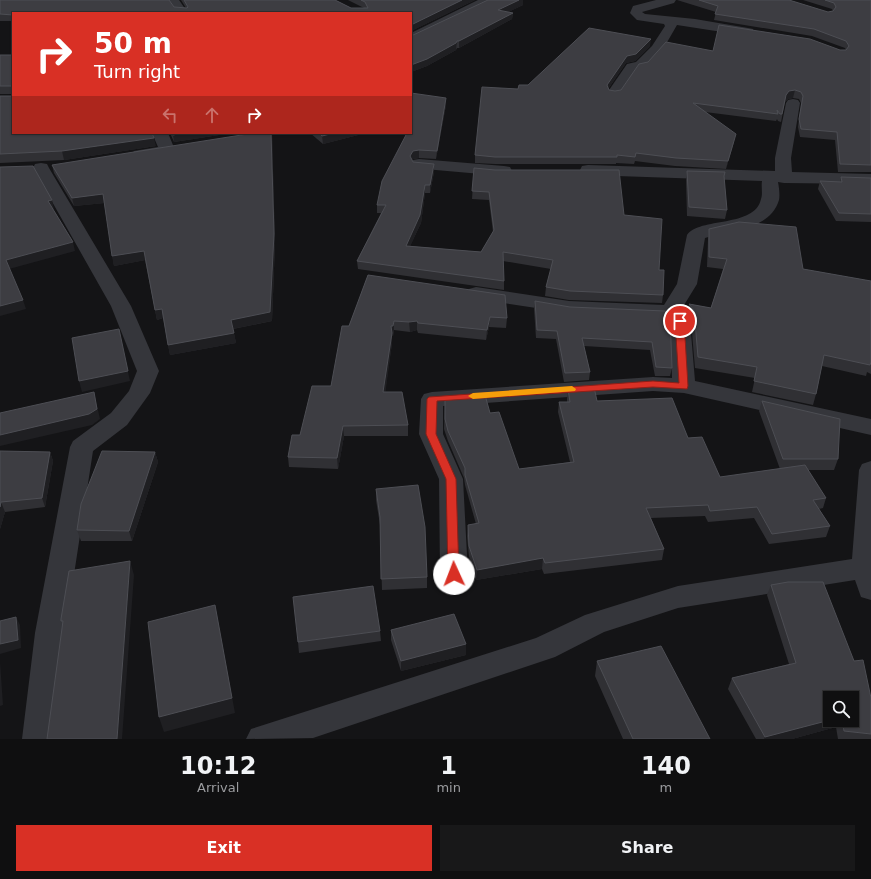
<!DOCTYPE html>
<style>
body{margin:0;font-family:"DejaVu Sans",sans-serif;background:#181819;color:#f1f3f6;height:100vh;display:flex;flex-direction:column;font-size:15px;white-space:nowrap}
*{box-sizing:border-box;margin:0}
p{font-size:13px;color:#9b9c9f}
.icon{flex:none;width:22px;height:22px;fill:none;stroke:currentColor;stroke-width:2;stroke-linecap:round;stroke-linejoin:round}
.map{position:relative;height:739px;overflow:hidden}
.drawer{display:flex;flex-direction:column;background:#0f0f10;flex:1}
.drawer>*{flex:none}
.guide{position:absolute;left:12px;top:12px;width:400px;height:122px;border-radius:0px;box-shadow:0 1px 3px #0004,0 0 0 1px #2f2f30;background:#d93025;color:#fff;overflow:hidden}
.buttons{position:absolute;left:823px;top:691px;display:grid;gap:8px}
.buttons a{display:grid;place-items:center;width:36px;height:36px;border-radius:0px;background:#0f0f10;box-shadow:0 1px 3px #0004,0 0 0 1px #2f2f30;font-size:20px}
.pin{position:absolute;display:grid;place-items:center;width:34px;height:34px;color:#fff;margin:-17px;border:2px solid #fff;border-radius:50%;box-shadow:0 1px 4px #0007}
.me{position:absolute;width:44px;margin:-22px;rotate:358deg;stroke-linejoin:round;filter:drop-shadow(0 0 3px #0008)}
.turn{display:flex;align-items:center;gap:14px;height:84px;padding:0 16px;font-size:18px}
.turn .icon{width:52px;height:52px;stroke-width:2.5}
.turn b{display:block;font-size:28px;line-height:34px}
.lanes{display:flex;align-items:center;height:38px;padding:0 16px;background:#0003;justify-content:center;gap:20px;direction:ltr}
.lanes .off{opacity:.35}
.eta{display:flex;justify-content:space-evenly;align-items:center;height:68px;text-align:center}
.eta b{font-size:24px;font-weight:600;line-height:28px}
.action{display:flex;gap:8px;margin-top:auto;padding:8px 16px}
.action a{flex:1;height:46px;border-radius:0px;background:#d93025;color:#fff;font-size:16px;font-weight:600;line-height:46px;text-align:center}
.action a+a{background:#181819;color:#f1f3f6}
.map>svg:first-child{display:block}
</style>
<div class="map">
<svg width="871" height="739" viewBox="0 0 871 739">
<rect width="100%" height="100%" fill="#141416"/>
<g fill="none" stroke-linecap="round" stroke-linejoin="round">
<path fill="#35363b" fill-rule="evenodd" d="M167,0H179L188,13H176Z
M478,0H494L492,3L411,42V33Z
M656,0H676L674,3L642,12L645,14L695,19L748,28L753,29L754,32L753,35L748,36L677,25L662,51L646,68L637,70L619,96L614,97L609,96L607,93L627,64L636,62L652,46L665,26L664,24L637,20L630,13L633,6Z
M793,99L798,100L800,103L791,158L792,172L871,174V184L784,183L778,182C779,187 780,195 779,200C770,231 729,229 705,238L697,284L681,310L690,321L695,381L871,419V435L684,393L653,391L443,406V434L463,479L468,574L464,582L454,585L444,582L440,574L439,479L419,434L421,399L424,394L432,392L653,377L672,378L670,322L664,317L569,313L476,299L469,297L466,293L469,289L476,287L569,301L664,305L677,284L687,235C699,217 755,228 761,199C763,194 761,187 762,181L588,175L582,174L580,170L582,166L588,165L775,171V158L786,103L788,100Z
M152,133H168L175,150L173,153L140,159L134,157L132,154L134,151L158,147Z
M419,159L504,166L510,167L512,171L510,175L504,176L413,168L411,164L413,160Z
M41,163L47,164L49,168L131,306L159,371L150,393L127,425L93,451L65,633L54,739H22L35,633L70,447L73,441L111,413L129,391L137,371L111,306L33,168L35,164Z
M871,461V600L861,597L855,580L678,608L604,632L555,657L313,738L246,739L251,729L536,638L585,615L678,586L852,559L859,470L862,464Z"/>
</g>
<path fill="#303034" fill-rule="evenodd" d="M0,0L186,8L181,0H335L351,8H364L348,0H475L411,31V13H13V21H0Z
M488,0H523V5L508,12L513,13L512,19L459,48H457L456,50L427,66L411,72V36Z
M677,0H789L828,12L833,11L832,9L803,0H871V172H838L835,140L800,137L798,127L801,103L799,99L793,98L788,99L785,102L781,122L778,121L777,119L776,121L705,112L734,142L726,169L675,166L635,161L634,164L616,163V164H495L475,163V155L518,89L650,46L635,61L626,63L608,89L609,90L615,91L621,90L713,51L840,50H846L845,48L812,36L714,20L716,12Z
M0,55H13V133L156,146L64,160L0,163V96H12V94H0Z
M446,105L436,159L419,158L413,159L412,160L413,162L434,164V172L430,193H425L421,223L410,246L481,252L493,232L489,200L472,199L474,168L624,215L659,270L663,295L662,303L569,300L545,296L546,287L551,269L503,261L504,281V290L358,269L357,261L381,213H377V205L406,135L388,133H411Z
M170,133H232L174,142Z
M272,133L275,243L272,321L233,329L236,343L170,355L163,318L157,320L145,260L114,266L104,203L74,206L54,173L52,165Z
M310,133H366L323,144Z
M687,171L724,177L727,210L725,219L687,216L686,180Z
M841,177L871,178V222L836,221L818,189L820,181L840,182Z
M709,229L803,269L871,281V374L867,372L866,376L822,366L816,394L813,405L752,392L755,378L695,368L691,321L687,315L689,304L711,308L723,269L707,267L708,239Z
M368,275L507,318L506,328L489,327L486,340L418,333L417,330L410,332L394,330L393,336H392V343L385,392L408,425V436H344L338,469L289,467L288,457L300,435L331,386L349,326Z
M535,301L570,307L665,311L672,368L670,376H655L650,350L584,346L590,372L589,380L564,382L556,339L536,338L534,309Z
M568,389L688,438L720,477L780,469L759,411L762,401L838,459L834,470H808L826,498L823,508L819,509L830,526L826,537L769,544L754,518L708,522L705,516L651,518L664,549L662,560L544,574L542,569L476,580L469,556L467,536L468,525L476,524L465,485L464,478L448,441L444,429L445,398L490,413L519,469L570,462L558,412L559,402H567V399Z
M0,451L50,452L53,461L45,507L5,512L0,529Z
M155,452L158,462L132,541H81L77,530Z
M376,489L427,577V588L382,590L380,525L376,500Z
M771,585L854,661L871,698V739H838L836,727L792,739H756L728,689L732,678L789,664L767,595ZM830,698L852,720H830Z
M391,630L466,644V655L401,671L391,640Z
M380,631L381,641L299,653L298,642Z
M597,661L710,739H623L595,676Z"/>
<path fill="#1f1f22" d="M462,0H475L411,31V25Z
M519,0H523V5L498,17V10Z
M513,13L512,19L459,48V41Z
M651,39L650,46L635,61L626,63L606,92L607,85L627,56Z
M457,41L456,50L427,66L411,72V65Z
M795,90L793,98L788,99L785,102L786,95L789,91Z
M446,98V105L436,159L437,151Z
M183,133H232L174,142L173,135Z
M272,133L275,243L272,321L232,329L231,320Z
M334,133H366L323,144L322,136Z
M736,134L734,142L726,169L728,161Z
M154,138L156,146L64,160L62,151Z
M419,150V158L413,159L410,163V156L413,151Z
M434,164V172L430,193V185Z
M425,185V193L421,223L406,255V246Z
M103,194L105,203L74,206L72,198Z
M52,200L54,209H50L48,201Z
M73,242L75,251L9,269L6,260Z
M144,251L146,260L114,266L112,256Z
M23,300L26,309L0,316V306Z
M162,309L163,318L157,320L155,310Z
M490,317L489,327L486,340L487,330Z
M394,321V330L393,336H392V343L384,403L383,392L391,326Z
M417,321V330L410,332L409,322Z
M234,333L236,343L170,355L168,345Z
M121,339L130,381L82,392L79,381Z
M94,392L100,419L92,425L0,446V435Z
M343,426L344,436L338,469L337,458Z
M50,452L53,461L45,507L42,498Z
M155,452L158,462L132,541L129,531Z
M1,502L5,512L0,529V507Z
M543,558L542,569L476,580L477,570Z
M130,561L134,575L122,739H117Z
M215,605L235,713L164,732L159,717Z
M16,617L20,625L21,648L0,654V644Z
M466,644V655L401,671V661Z
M0,662L3,705L0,706Z
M830,720H840L836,727L792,739H764L765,737Z"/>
<path fill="#3d3d42" stroke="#4d4e54" d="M0,0H169L174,7L187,8L188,7L184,0H335L351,8H368L365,2L361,0H462L411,25V13H13V15L0,14Z
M488,0H519L498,10L513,13L459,41H457L456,43L427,59L411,65V36Z
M699,0H789L828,12L833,11L836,7L834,3L825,0H871V165L840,164L837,132L801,129L799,119L803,96L801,92L795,90L789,91L786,95L782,114H780L777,110L778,114L693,103L736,134L728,161L676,158L636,153L635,157L617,155V157H495L475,155L482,87L518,89L519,85H528L589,28L651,39L636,54L627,56L607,85L609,90L615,91L621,90L639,64L648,62L666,42L713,51L719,25L810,39L840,50H846L849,46L846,41L814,29L715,14L718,6Z
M0,55H13V133H152L154,138L62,151L0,154V96H12V86H0Z
M411,93L446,98L437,151L419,150L413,151L410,156L413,162L434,164L430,185H425L420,215L406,246L481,252L494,230L489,192L472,191L474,168L495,170H619L624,215L662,219L659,270H664L663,295L570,291L546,287L553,260L503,252L504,281L357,261L386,205H377L382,181L407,133H411Z
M172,133H183L173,135Z
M254,133H271L274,234L270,312L231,320L234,333L168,345L162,309L155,310L144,251L112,256L103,194L72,198L52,165Z
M319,133H334L322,136Z
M33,166L52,200L48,201L73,242L6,260L23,300L0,306V167Z
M687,171L725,172L724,176L727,210L689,207Z
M841,177L871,178V214L839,213L820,181L842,182Z
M739,222L796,227L803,269L871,281V362L870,365L824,355L816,394L754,381L757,367L698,357L694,310L689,304L711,308L727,259L709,257V229Z
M368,275L505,295L507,318L490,317L487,330L418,323L417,321L409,322L394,321L393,326H391L392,333L383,392H402L408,425L343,426L337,458L288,457L292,435H300L312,386H331L342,326H349Z
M535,301L570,307L665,311L670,315L672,368L656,367L652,342L582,338L590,372L565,373L557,331L537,330Z
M119,329L128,371L79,381L72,338Z
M594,387L597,401L672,398L688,438L702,437L720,477L805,465L826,498L813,500L830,526L772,534L757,507L710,511L708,505L646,508L664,549L545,563L543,558L477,570L469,546L468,525L479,523L465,475V468L448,431L445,419V398L485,395L490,413L499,412L519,469L574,462L559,402H570L568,389Z
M94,392L97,409L89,414L0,435V413Z
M762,401L840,419L838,459H783Z
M0,451L50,452L42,498L1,502L0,507Z
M102,451L155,452L129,531L77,530L81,504Z
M418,485L425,527L427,577L381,579L380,517L376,489Z
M130,561L117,739H47L63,621H61V619L69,571Z
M788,582H823L854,661L863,660L871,698V734L844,731L842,720H852V698H830V720L765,737L732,678L796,663L771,585Z
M373,586L380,631L298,642L293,597Z
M215,605L232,698L159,717L148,622Z
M454,614L466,644L401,661L391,630Z
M16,617L18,640L0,644V621Z
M661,646L710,739H633L597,661Z"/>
<path fill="#d93025" stroke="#8d1f18" d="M677,319H680L684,321L688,386L687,389L653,387L437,401L436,434L456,479L459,574L458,577L454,578L450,577L448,574L446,479L426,434L427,399L429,397L653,381L679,383L675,321Z"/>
<path fill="#f59e0b" d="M572,386L576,389L575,391L473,399L468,396L473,393Z"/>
</svg>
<div class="buttons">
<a><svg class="icon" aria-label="search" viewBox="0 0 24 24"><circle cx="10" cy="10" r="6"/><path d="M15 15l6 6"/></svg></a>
</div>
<div class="pin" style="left:680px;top:321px;background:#d93025"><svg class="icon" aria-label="arrive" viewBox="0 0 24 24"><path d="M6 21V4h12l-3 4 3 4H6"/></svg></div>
<svg class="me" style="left:454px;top:574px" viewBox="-20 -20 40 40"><circle r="19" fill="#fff"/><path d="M0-13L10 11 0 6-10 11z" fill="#d93025"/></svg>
<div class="guide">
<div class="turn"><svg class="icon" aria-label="right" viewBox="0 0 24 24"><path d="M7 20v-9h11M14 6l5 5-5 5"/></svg><div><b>50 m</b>Turn right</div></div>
<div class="lanes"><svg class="icon off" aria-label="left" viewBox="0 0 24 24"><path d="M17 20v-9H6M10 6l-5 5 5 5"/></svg><svg class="icon off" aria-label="ahead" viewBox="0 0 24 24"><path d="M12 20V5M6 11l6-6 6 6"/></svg><svg class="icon" aria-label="right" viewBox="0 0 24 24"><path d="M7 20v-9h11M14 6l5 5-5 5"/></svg></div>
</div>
</div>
<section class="drawer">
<div class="eta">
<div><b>10:12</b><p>Arrival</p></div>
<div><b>1</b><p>min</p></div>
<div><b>140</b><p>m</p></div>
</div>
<div class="action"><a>Exit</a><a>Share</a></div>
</section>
